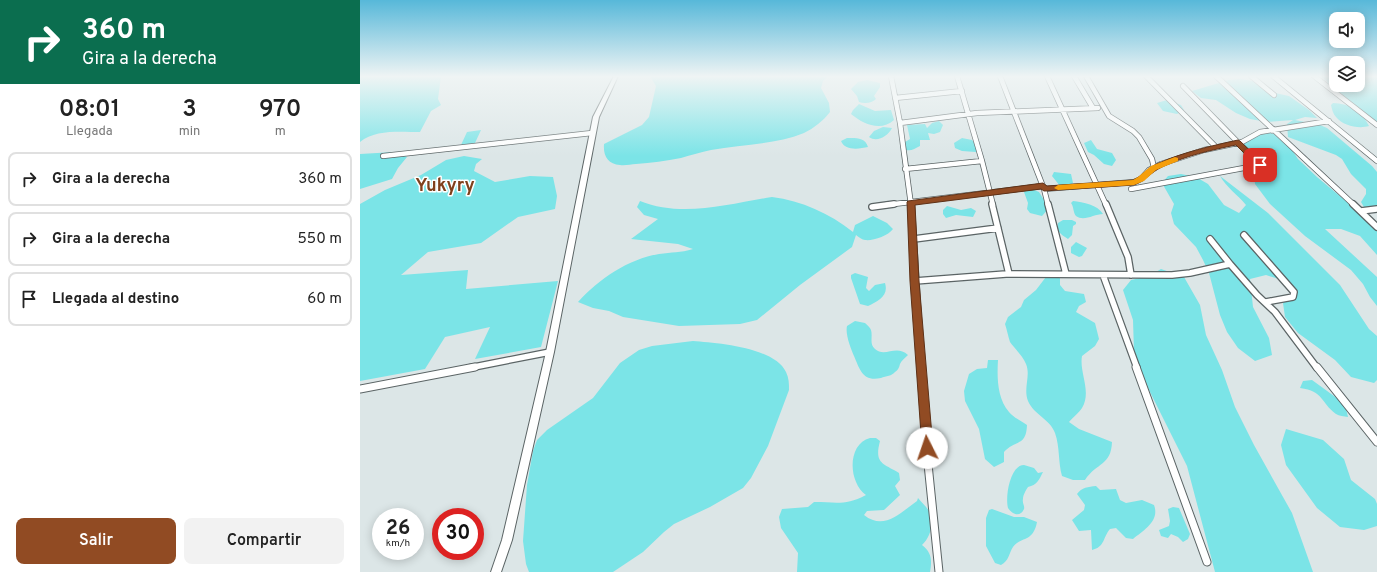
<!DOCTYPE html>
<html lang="es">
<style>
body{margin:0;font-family:Overpass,sans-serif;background:#f2f2f2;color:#222;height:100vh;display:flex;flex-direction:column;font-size:15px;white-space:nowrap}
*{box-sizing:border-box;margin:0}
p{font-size:13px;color:#767676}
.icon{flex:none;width:22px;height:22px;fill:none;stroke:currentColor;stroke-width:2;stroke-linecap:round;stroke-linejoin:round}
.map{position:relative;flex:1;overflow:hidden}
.details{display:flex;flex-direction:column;background:#fff;width:360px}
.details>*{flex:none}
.guide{background:#0b6e4f;color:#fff;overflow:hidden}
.tools{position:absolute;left:969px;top:12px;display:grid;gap:8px}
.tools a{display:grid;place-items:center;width:36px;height:36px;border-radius:8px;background:#fff;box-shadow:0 2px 10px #0003;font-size:20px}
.speed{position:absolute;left:12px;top:508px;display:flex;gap:8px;font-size:20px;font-weight:700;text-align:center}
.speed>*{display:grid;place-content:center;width:52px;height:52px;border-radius:50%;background:#fff;box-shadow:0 2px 10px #0003;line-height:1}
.speed small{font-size:10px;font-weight:400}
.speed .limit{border:6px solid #d22;background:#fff;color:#111}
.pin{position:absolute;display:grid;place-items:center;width:34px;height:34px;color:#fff;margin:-17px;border-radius:8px;box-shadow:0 2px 6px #0006}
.me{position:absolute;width:44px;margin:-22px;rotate:356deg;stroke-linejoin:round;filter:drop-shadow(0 0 3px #0008)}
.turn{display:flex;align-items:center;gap:14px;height:84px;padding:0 16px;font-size:18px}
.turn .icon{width:52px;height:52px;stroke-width:2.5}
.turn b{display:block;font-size:28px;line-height:34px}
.eta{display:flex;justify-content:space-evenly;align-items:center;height:68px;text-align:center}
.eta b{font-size:24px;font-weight:600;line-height:28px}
.cta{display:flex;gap:8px;margin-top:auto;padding:8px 16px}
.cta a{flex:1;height:46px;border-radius:8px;background:#914b23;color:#fff;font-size:16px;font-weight:600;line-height:46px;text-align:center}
.cta a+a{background:#f2f2f2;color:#222}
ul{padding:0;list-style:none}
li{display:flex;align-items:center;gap:12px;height:54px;margin:0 8px 6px;padding:0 8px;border:2px solid #e0e0e0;border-radius:8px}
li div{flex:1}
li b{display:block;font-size:15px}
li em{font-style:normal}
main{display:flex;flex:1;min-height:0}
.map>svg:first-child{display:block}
</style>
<main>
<section class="details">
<div class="guide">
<div class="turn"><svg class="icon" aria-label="right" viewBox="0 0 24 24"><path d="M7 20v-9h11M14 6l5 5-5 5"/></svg><div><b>360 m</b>Gira a la derecha</div></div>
</div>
<div class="eta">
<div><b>08:01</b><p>Llegada</p></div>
<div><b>3</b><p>min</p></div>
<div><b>970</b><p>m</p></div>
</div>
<ul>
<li><svg class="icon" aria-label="right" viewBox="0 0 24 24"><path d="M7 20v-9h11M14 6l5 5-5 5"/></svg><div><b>Gira a la derecha</b></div><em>360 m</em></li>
<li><svg class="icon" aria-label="right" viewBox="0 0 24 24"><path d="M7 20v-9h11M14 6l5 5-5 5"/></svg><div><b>Gira a la derecha</b></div><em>550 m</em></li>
<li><svg class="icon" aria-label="arrive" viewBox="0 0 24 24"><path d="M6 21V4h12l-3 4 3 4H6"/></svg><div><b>Llegada al destino</b></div><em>60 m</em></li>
</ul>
<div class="cta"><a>Salir</a><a>Compartir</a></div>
</section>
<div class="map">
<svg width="1017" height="572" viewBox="0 0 1017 572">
<rect width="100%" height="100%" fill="#dce6e7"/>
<path fill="#7be4e7" d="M0,76H81L78,99L81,105L71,111L60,132C41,132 15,129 0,142Z
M290,76H468L463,81L461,88L469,103L470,112C463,121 454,128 444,133C414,145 382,144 351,150C341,152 331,155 321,158C306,161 291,163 276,164C271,164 265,166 260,165C248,164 243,156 244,144L282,125L289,117L296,86Z
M961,76H976V85H998V76H1017V122L973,90L966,80Z
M880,79L893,81L915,93L929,96L949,110L957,118L945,117L935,120L960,125L967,128L1012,166L1017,172V212L1004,207L1001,202L1006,194V189L991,174L982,159L976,155L928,137L927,124L933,120L907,122L890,119L876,113L856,100L841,98L832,91L869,80Z
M507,80L520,83V87L514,96L516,99C512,103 505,104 499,102L497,96L491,89L498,82Z
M807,100L821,105L824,110L817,114L803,111L797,103Z
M973,103C990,103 1002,112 1009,126C999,129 983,126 976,117C973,114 972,109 971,105Z
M499,104L515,111L531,110L534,120C521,132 503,124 491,114L493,110Z
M579,121L583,125L580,132L574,134L568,133L570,140H560V146C554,149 550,152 544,149L543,146L545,142L550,139L547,125L565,124L567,128L572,123Z
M523,127L532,128C528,136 517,143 509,137L514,131Z
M121,130L115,143L101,145L107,132Z
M899,130L914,134L932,150L938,159L957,177L1017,227V255L1000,236L981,229H965L1017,277V306L1010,297L1003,284L991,270L945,236L910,204L895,184L893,166L884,156L880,147L891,134Z
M487,138C496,138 505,137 508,147C499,149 485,151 481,141Z
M602,138L612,140L616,145V152L602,151L595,148L594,143Z
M731,140L737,149L752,153L756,160L752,166L744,164L734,155L728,152L724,143Z
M34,152L47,157L38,168L32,179L0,189V154Z
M104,156L122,159L116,164L114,171L135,182L170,176L193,177L197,196L195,209L158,217L121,243L68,252L41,275L108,270L106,289L198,281L181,347L115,359L130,327L85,337L65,369L0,381V204L25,190L61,175L86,160Z
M694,172L711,174L713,183L708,186H700L692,176Z
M821,174L836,177L848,184L864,205L879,213L886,205C877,194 867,188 860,176L908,213L980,285L1009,329L1017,336V380L1014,383L991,377L975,360L938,333L925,317L923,303L931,294L925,281L906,275L890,279L893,307L909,338L912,355L895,361L878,348L867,332L860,315L849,273L843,260L836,247L814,224L811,213L814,204L802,183L808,176Z
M672,189L679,192L689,208L682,216L670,213L667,209L668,203L664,192L665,190Z
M412,197C442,201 469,213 493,232L495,225L513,216L527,223L533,229C528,236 513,241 505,240C502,240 499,237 496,235L492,247L440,285L397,320L380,324L319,326L263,317L249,311L233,308L218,302C239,279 268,259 299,254C312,252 320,253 333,249L318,244L271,239L298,219L284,215L277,207L280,201C322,218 369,204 412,197Z
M713,201C723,202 738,205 743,214C734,214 724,222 716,216C713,213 714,207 711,203Z
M587,206L601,210L611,208L616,211L613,217L596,215L586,218L583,214V210Z
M703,220H712L716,222V224L713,226L712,235L708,239C701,235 696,231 698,223Z
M716,242L727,248L722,256L719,257L711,253V247Z
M801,269L824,277L840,305L846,335L862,370L875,407L894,445L932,513L953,572H855L827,466L788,388L774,352L773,320L763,290L771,280L789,276Z
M698,271L700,278V285L705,291L724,294L726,302L719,306L716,312L735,323L739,339L735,346L722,356C719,373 732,391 722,408C719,413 713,417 709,422L719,429L752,442C751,466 737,462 725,480H713L702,476C698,462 700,447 695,433C690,419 674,415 668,401C663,388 671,376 666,364C663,356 655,349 650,342C648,336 647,330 645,324L648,317L661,307L664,300L676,290L689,273Z
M495,273L508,277L506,288L509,291L515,285L525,283C529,296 518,301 508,306L500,304L491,278V275Z
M495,321L505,323C507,325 510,327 511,330C513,337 509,344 515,349C525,358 536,344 548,355C545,358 541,361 540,364C539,368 538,370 535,372C532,376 526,376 521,378C503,382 500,370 494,356C491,349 485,334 487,326Z
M333,341C357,343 414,347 426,372C429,378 429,384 429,390L408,446L391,478L383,488L350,507L314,524L304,532L283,552L253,572H169L166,564L163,541L167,485L173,451L177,440L187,430L233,398L260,363L279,350L292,346Z
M628,360H638C637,377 637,398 649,412C653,417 661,421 667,425C666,447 656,439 644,452V462L634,467L625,459L619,429L605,401L604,391L609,374L617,369L627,368Z
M952,380L985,404L988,417C984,416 979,416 976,414C960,402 964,391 940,388L943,381Z
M926,429L963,440L984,459L991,480L1015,499L1017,504V526L1004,530L980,527L957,508L926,465L921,445Z
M510,438H516L520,441C514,464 523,463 539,473L540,480L535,486L540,495L524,510L507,511L504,515C524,531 540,513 557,501L558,498C562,503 568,508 570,513C574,524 570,538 562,545C572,553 572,560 570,572H437L438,553L421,528L419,517L422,509L448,507L454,502C476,502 485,506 506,495C488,482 487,444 510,438Z
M664,465L674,468L678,473L683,472C679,480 677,485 668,487C666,490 663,495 663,499C662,503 665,506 664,509C660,518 652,514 648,508C645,497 650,465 664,465Z
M736,486L740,490L756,489L760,500L766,503L782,500L794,505C800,521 784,530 773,539L766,538L756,528L750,529C743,537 745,547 732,550L731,530L719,531L712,520L724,510L725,505L717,494C722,487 728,487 736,486Z
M813,507L819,508L830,534L828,539L823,542L818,537L811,534L808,538L801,536L799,530L809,526L810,521L808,509Z
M632,509L654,517H664L677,522C673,543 661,536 653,547C649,553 649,561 641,565L635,563L626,546V518L629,510Z"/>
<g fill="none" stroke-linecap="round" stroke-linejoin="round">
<defs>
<path id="minor-far2" d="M531,76L540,123L551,205
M597,76L622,161L633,205
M640,76L684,189L688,205
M687,76L746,205
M714,76L733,108
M726,76L749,116L773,131L779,137L792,159L794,168
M786,76L856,147
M856,76L994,205
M891,76L914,95
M913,76L1017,161
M954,76L1017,125
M823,86L900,165
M535,98L602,91
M540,123L617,113L738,108
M23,156L232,133
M545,169L622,161
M684,189L774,182L781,179L789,170L801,164L844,150L882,142L900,132L969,121
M771,189L900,165
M526,205L683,186"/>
<path id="minor-far1" d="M551,204L561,368
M632,204L649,274
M688,204L706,274
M746,204L768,257L771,275
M993,204L1017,227
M512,207L534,204
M1001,211L1017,209
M884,235L934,292L933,297L906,302
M554,239L638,228
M850,239L870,264
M743,275L777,368
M555,281L646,274L812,275L830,273L870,264L897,295L915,312L957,368
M109,368L190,352"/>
<path id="minor" d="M561,367L568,464L579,572
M776,367L847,562
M957,367L1017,442
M0,389L115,367"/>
<path id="tertiary" d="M254,76H258L239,117L194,352L152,540L141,572H131L142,540L186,352L233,117Z"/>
</defs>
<use href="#minor-far2" stroke="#5b6465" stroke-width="6"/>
<use href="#minor-far1" stroke="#5b6465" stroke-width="8"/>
<use href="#minor" stroke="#5b6465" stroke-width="9"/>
<use href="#tertiary" stroke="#5b6465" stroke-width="2"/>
<use href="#minor-far2" stroke="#fff" stroke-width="4.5"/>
<use href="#minor-far1" stroke="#fff" stroke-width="5.5"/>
<use href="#minor" stroke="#fff" stroke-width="7"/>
<use href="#tertiary" fill="#fff" fill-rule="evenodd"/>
</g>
<linearGradient id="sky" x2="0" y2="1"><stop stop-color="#57b8d9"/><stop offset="0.49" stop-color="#eff4f4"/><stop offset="1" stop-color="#eff4f4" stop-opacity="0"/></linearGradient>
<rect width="1017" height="156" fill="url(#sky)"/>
<path fill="#914b23" stroke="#5e3117" d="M878,140L880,141L903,163V167H898L876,145C851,150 825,156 802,167C791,172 785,181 774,185L684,191L681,189L555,205L559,281L573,448L571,452L567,454L563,452L562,448L550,281L547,202L548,201L683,183L687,186L773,180C783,176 788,167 799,163C824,152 851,146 878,140Z"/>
<path fill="#f59e0b" d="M815,157L818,158V161L796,170L784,181L774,185L698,190L694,188L698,185L773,180L778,177L791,166Z"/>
<g text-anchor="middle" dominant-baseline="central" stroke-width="3" stroke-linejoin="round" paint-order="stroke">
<g font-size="18" font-weight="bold" fill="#7f401c" stroke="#fff">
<text x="85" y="186">Yukyry</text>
</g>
</g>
</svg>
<div class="tools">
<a><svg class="icon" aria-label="sound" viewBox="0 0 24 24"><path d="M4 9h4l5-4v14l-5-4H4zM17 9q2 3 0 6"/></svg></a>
<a><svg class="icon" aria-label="layers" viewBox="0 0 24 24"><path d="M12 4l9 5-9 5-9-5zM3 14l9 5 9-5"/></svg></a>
</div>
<div class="speed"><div>26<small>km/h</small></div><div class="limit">30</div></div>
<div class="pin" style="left:900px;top:165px;background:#d93025"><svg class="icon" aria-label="arrive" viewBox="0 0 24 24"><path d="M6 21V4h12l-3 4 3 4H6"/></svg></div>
<svg class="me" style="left:567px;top:448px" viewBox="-20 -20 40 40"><circle r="19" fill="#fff"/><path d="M0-13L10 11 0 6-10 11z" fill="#914b23"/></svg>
</div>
</main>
